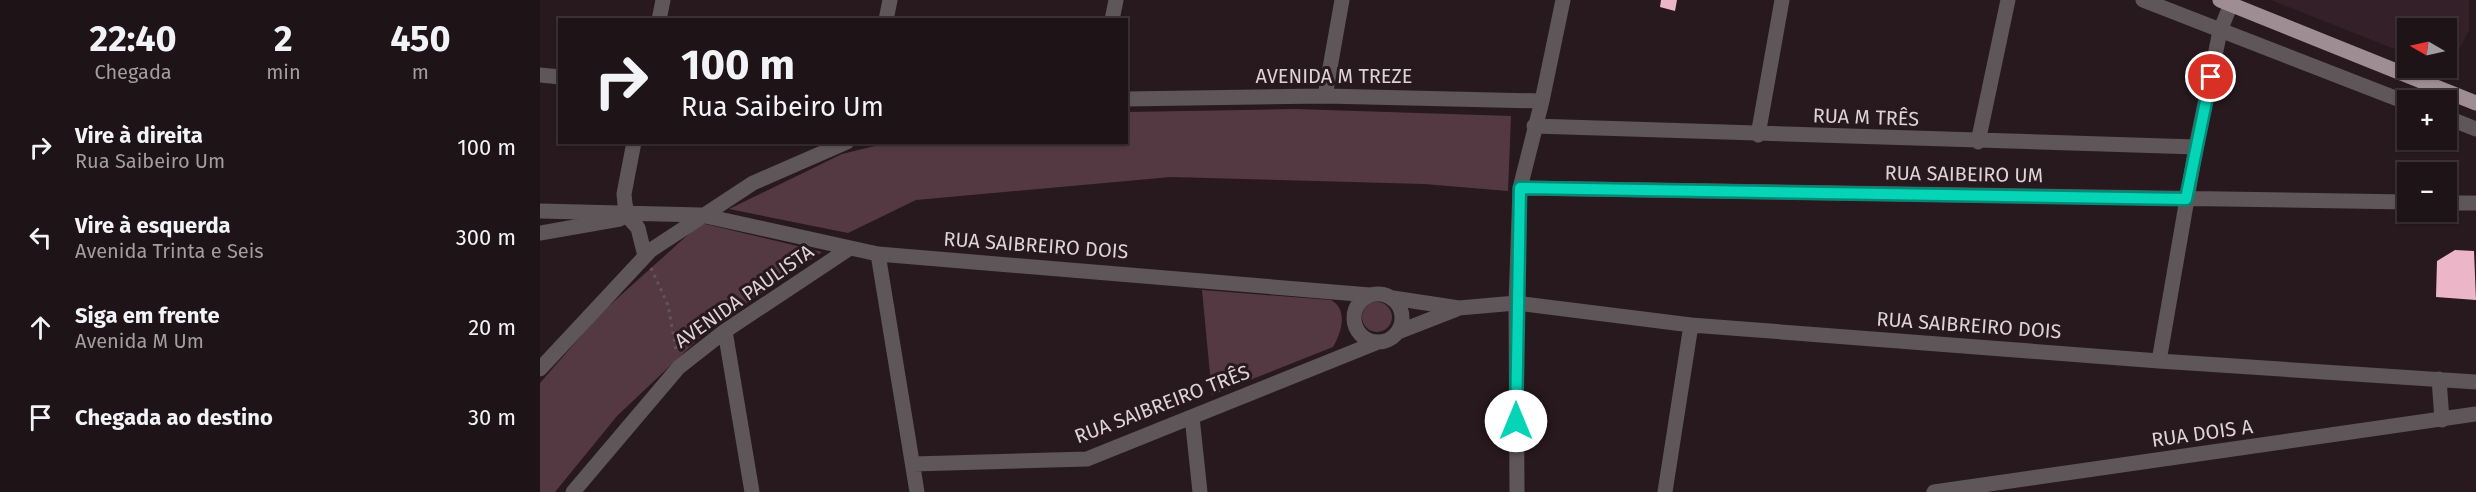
<!DOCTYPE html>
<html lang="pt">
<meta charset="utf-8">
<style>
body{margin:0;font-family:"Fira Sans",sans-serif;background:#2b2023;color:#f1f3f6;height:100vh;display:flex;flex-direction:column;font-size:22px;white-space:nowrap}
*{box-sizing:border-box;margin:0}
p{font-size:20px;color:#a19ea1}
.icon{flex:none;width:33px;height:33px;fill:none;stroke:currentColor;stroke-width:2;stroke-linecap:round;stroke-linejoin:round}
.map{position:relative;flex:1;overflow:hidden}
.details{display:flex;flex-direction:column;background:#1e1316;width:540px}
.details>*{flex:none}
.banner{position:absolute;left:18px;top:18px;width:570px;height:126px;border-radius:0px;box-shadow:0 2px 4px #0004,0 0 0 2px #3c3235;background:#1e1316;color:#f1f3f6;overflow:hidden}
.needle{width:39px;rotate:279deg}
.tools{position:absolute;left:1857px;top:18px;display:grid;gap:12px}
.tools a{display:grid;place-items:center;width:60px;height:60px;border-radius:0px;background:#1e1316;box-shadow:0 2px 4px #0004,0 0 0 2px #3c3235;font-size:30px}
.pin{position:absolute;display:grid;place-items:center;width:51px;height:51px;color:#fff;margin:-26px;border:3px solid #fff;border-radius:50%;box-shadow:0 2px 6px #0007}
.me{position:absolute;width:66px;margin:-33px;rotate:0deg;stroke-linejoin:round;filter:drop-shadow(0 0 4px #0008)}
.turn{display:flex;align-items:center;gap:21px;height:126px;padding:0 24px;font-size:27px}
.turn .icon{width:78px;height:78px;stroke-width:2.5}
.turn b{display:block;font-size:42px;line-height:51px}
.eta{display:flex;justify-content:space-evenly;align-items:center;height:102px;text-align:center}
.eta b{font-size:36px;font-weight:700;line-height:42px}
ul{padding:0;list-style:none}
li{display:flex;align-items:center;gap:18px;height:90px;padding:0 24px}
li div{flex:1}
li b{display:block;font-size:22px}
li em{font-style:normal}
main{display:flex;flex:1;min-height:0}
.map>svg:first-child{display:block}
</style>
<main>
<section class="details">
<div class="eta">
<div><b>22:40</b><p>Chegada</p></div>
<div><b>2</b><p>min</p></div>
<div><b>450</b><p>m</p></div>
</div>
<ul>
<li><svg class="icon" aria-label="right" viewBox="0 0 24 24"><path d="M7 20v-9h11M14 6l5 5-5 5"/></svg><div><b>Vire à direita</b><p>Rua Saibeiro Um</p></div><em>100 m</em></li>
<li><svg class="icon" aria-label="left" viewBox="0 0 24 24"><path d="M17 20v-9H6M10 6l-5 5 5 5"/></svg><div><b>Vire à esquerda</b><p>Avenida Trinta e Seis</p></div><em>300 m</em></li>
<li><svg class="icon" aria-label="ahead" viewBox="0 0 24 24"><path d="M12 20V5M6 11l6-6 6 6"/></svg><div><b>Siga em frente</b><p>Avenida M Um</p></div><em>20 m</em></li>
<li><svg class="icon" aria-label="arrive" viewBox="0 0 24 24"><path d="M6 21V4h12l-3 4 3 4H6"/></svg><div><b>Chegada ao destino</b></div><em>30 m</em></li>
</ul>
</section>
<div class="map">
<svg width="1936" height="492" viewBox="0 0 1936 492">
<rect width="100%" height="100%" fill="#28191e"/>
<path fill="#342028" d="M1731,0H1929V30L1909,71L1900,68H1906V28H1868L1867,54Z"/>
<path fill="#553942" d="M755,109L971,116L968,191L884,184L631,177L376,200L308,233L189,209L302,154L347,143L586,142L587,112Z
M161,223L282,252L169,329L77,416L15,492H0V383L60,314Z
M662,290L791,300C809,310 801,333 793,347L672,395Z
M822 317a15 15 0 1 1 30 0a15 15 0 1 1-30 0Z"/>
<path fill="#ecb6c8" d="M1121,0H1137L1135,11L1120,7Z
M1915,250L1934,251L1936,300L1896,297L1897,261Z"/>
<g fill="none" stroke-linecap="round" stroke-linejoin="round">
<path stroke="#625459" stroke-width="3" stroke-dasharray="3 4.5" stroke-linecap="butt" d="M111,268L128,305L136,350"/>
<path stroke="#5e5658" stroke-width="15" d="M1603,0L1868,103
M119,20L123,0
M346,20L350,0
M572,20L576,0
M0,75L20,77
M785,96L802,0
M586,99L785,96L1002,101
M1906,117L1936,129
M994,126L1656,147
M1218,135L1242,0
M94,142L84,194L85,204L89,218L98,228L105,256
M1438,142L1468,0
M980,188L1868,202
M1906,203H1936
M0,211L161,215L338,254L830,295
M0,233L80,219
M338,254L377,492
M814 318a24 24 0 1 1 48 0a24 24 0 1 1-48 0Z
M853,298L919,308L976,303L1151,325L1619,361L1936,382
M185,331L212,492
M858,332L917,309
M1619,361L1656,147L1680,31L1691,4
M0,369L111,250L213,183L307,142
M1899,379L1902,420
M652,417L660,492
M373,464L547,459L838,342
M33,492L139,367L185,331L310,248
M977,492L976,303L980,188L1002,101L1023,0
M1125,492L1151,325
M1394,492L1936,414"/>
<path stroke="#9e8e93" stroke-width="15" d="M1680,0L1936,103"/>
</g>
<g fill="none" stroke-linecap="round" stroke-linejoin="round">
<defs>
<path id="route" d="M976,421L980,188L1646,199L1671,77"/>
</defs>
<use href="#route" stroke="#038a76" stroke-width="15"/>
<use href="#route" stroke="#05d5b6" stroke-width="10"/>
</g>
<g text-anchor="middle" dominant-baseline="central" stroke-width="6" stroke-linejoin="round" paint-order="stroke">
<g font-size="20" fill="#ddd2d5" stroke="#28191e">
<text x="794" y="76">AVENIDA M TREZE</text>
<text transform="translate(1326 117) rotate(2)">RUA M TRÊS</text>
<text transform="translate(1424 174) rotate(1)">RUA SAIBEIRO UM</text>
<text transform="translate(496 245) rotate(4)">RUA SAIBREIRO DOIS</text>
<text transform="translate(204 296) rotate(-35)">AVENIDA PAULISTA</text>
<text transform="translate(1429 325) rotate(4)">RUA SAIBREIRO DOIS</text>
<text transform="translate(622 404) rotate(-21)">RUA SAIBREIRO TRÊS</text>
<text transform="translate(1662 433) rotate(-8)">RUA DOIS A</text>
</g>
</g>
</svg>
<div class="tools">
<a><svg class="needle" viewBox="-14 -14 28 28"><path d="M0-13l5 13h-10z" fill="#e53935"/><path d="M0 13l5-13h-10z" fill="#a19ea1"/></svg></a>
<a>+</a>
<a>−</a>
</div>
<div class="pin" style="left:1671px;top:77px;background:#d93025"><svg class="icon" aria-label="arrive" viewBox="0 0 24 24"><path d="M6 21V4h12l-3 4 3 4H6"/></svg></div>
<svg class="me" style="left:976px;top:421px" viewBox="-20 -20 40 40"><circle r="19" fill="#fff"/><path d="M0-13L10 11 0 6-10 11z" fill="#05d5b6"/></svg>
<div class="banner">
<div class="turn"><svg class="icon" aria-label="right" viewBox="0 0 24 24"><path d="M7 20v-9h11M14 6l5 5-5 5"/></svg><div><b>100 m</b>Rua Saibeiro Um</div></div>
</div>
</div>
</main>
